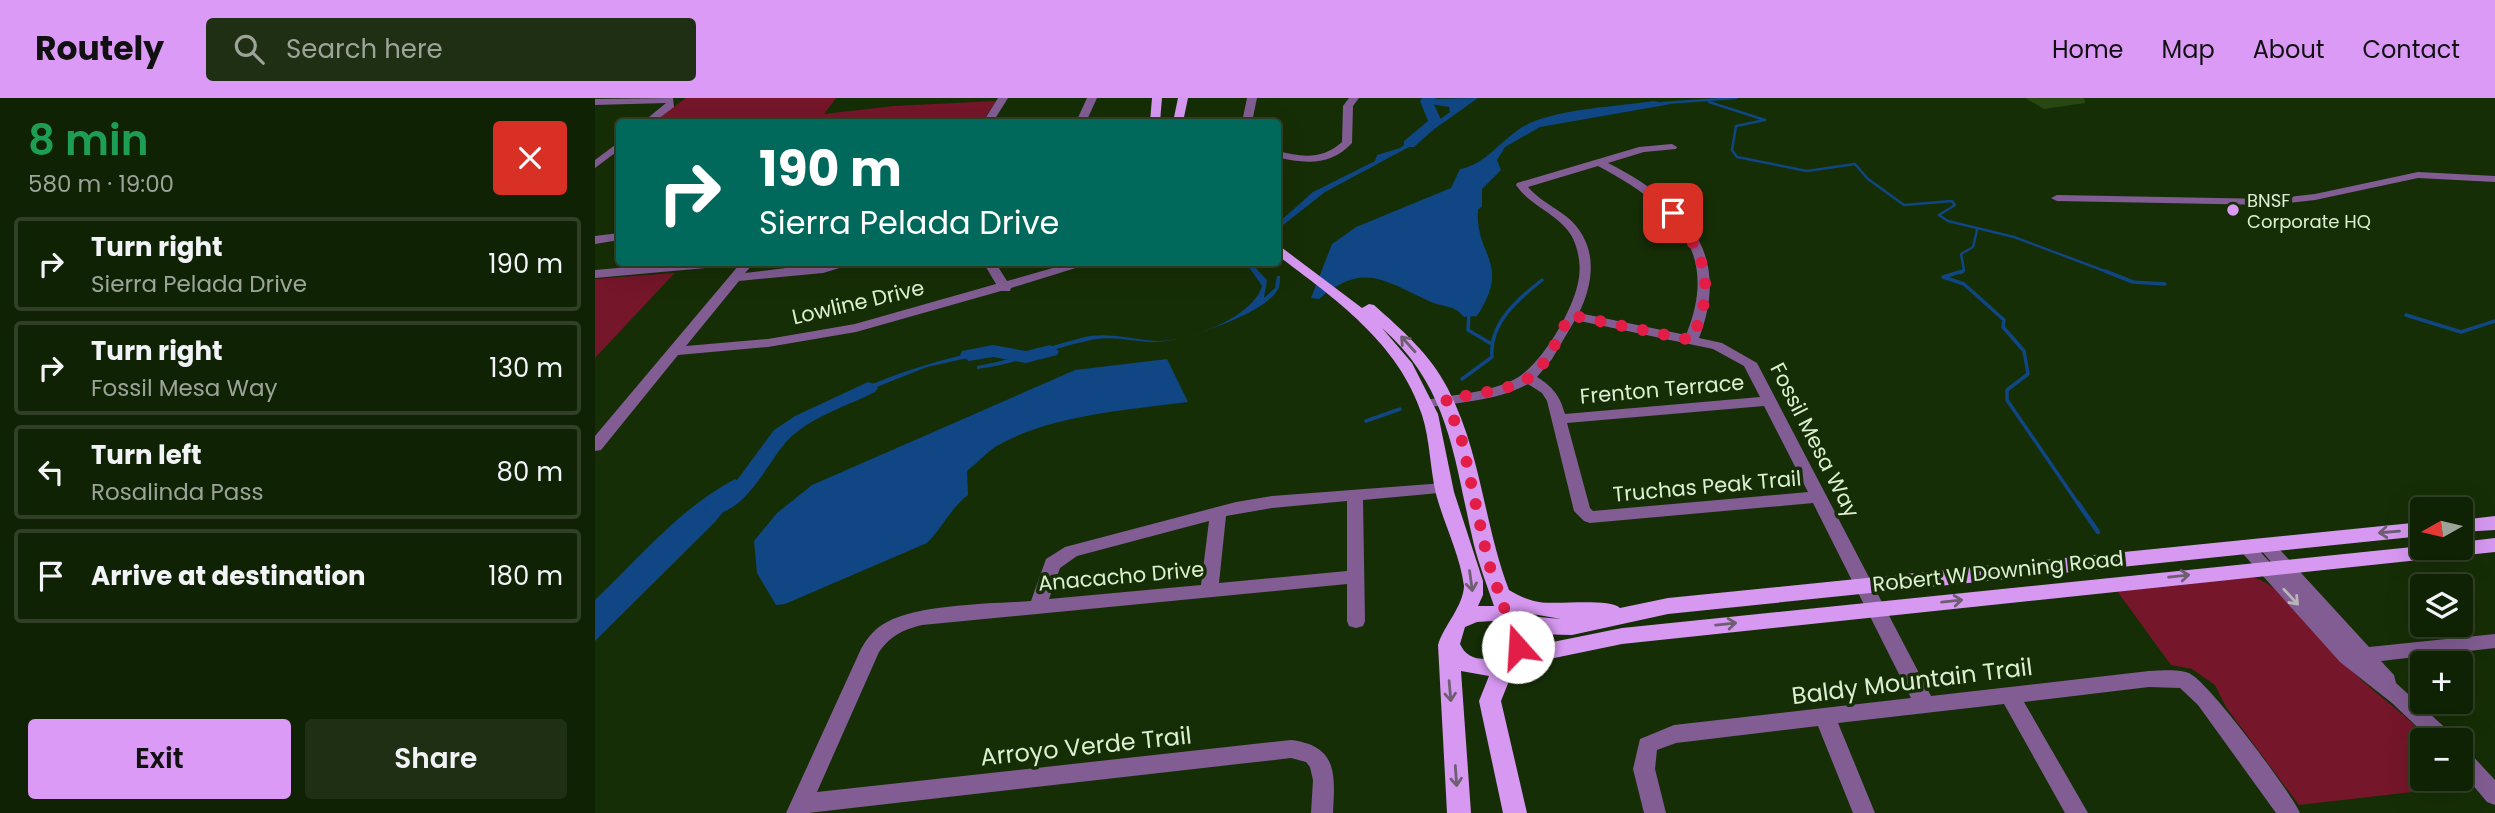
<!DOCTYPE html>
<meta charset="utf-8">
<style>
body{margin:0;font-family:Poppins,sans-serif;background:#1e2f13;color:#f1f3f6;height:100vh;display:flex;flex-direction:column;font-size:26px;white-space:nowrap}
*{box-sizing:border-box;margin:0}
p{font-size:23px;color:#9ca49a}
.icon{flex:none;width:38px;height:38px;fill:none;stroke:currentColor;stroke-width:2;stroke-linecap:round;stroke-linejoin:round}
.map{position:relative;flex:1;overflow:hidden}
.side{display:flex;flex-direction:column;background:#102204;width:595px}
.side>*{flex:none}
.hud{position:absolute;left:21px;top:21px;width:665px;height:147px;border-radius:7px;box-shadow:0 7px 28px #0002,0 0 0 2px #303f26;background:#00695c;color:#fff;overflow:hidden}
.needle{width:46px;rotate:262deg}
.fabs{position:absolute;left:1815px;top:399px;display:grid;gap:14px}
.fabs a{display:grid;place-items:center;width:63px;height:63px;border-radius:7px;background:#102204;box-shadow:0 7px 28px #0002,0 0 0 2px #303f26;font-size:35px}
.pin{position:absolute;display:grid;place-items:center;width:60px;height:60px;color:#fff;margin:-30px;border-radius:14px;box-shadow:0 4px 10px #0006}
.me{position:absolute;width:77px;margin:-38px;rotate:341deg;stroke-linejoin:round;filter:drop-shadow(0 0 5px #0008)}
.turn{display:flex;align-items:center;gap:24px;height:147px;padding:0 28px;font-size:32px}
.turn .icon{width:91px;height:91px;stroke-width:2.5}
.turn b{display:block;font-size:49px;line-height:60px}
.round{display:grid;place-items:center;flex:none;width:74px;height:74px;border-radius:7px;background:#1e2f13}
.overview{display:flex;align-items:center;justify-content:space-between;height:119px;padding:0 28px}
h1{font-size:42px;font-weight:600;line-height:52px;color:#1e9e55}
.primary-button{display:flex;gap:14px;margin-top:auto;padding:14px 28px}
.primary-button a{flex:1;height:80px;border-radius:7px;background:#da9af6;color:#111;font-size:28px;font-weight:600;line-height:80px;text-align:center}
.primary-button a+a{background:#1e2f13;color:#f1f3f6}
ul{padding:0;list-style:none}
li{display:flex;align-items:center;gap:21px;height:94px;margin:0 14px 10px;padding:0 14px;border:4px solid #303f26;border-radius:7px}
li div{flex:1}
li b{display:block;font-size:26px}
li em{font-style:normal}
header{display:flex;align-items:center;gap:42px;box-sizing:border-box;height:98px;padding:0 35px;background:#da9af6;color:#111}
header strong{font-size:33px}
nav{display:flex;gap:38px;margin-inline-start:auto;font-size:24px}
.search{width:490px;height:63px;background:#1e2f13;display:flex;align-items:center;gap:18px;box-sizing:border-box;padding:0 24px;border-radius:7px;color:#9ca49a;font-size:26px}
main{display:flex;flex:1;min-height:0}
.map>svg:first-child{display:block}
</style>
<header>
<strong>Routely</strong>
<div class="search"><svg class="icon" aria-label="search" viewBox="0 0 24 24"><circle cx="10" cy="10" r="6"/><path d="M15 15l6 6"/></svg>Search here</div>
<nav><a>Home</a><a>Map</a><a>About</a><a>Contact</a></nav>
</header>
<main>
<section class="side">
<div class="overview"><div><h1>8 min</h1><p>580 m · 19:00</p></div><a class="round" style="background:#d93025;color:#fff"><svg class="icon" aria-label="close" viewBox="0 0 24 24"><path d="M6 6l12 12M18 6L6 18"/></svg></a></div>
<ul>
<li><svg class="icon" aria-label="right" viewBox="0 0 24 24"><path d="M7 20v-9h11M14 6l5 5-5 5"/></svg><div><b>Turn right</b><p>Sierra Pelada Drive</p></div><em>190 m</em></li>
<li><svg class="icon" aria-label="right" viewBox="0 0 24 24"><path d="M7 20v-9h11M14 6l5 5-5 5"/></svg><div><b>Turn right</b><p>Fossil Mesa Way</p></div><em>130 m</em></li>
<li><svg class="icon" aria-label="left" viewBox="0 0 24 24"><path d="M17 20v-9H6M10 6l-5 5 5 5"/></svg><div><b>Turn left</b><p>Rosalinda Pass</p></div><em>80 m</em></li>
<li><svg class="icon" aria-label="arrive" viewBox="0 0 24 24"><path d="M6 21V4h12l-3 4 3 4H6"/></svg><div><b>Arrive at destination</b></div><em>180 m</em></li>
</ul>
<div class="primary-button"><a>Exit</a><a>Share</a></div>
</section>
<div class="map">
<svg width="1900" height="715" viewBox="0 0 1900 715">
<rect width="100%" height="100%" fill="#162e06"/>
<path fill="#75162a" d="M91,0H241L229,16L299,8L401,3L387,24H58Z
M80,175L73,182L0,260V181Z
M1657,479C1691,487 1733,553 1762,578C1786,600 1812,618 1835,642H1827V681H1866V674L1878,687L1704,707L1631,609L1620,587L1597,571L1576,567L1522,493Z"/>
<path fill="#0f4683" d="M883,0L814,49L730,94L683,131V125L718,94L780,63L782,57L805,50L855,14L854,9L824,4L829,1Z
M1058,3L1076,6L945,29L910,49L902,62L906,72L887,91V108L883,112C880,159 917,164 882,218L869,219C858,206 850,210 836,204C789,183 769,163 724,201L716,200L737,146L761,129L856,90L865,71C894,66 908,37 935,25C970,10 1020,9 1058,3Z
M651,165H656L672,182L669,200L680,190L682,178H685C685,183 685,189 682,193C668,216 587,244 560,244C539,244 518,237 496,242C457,250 422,266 382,271V268C418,262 451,249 486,240C512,233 536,242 562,243C593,243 658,220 667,188Z
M400,250L409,252L332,269L249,302L250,298C299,275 348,260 400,250Z
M572,261L593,304C532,312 454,317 400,349C390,356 381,366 372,373L373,397C355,411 348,429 332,445L190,506L181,507L162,475L159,443L182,415L217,387L480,272Z
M140,381L145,384L138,402L119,425L0,543V502C45,459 84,411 140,381Z"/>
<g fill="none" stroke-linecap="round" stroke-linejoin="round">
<path stroke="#0f4683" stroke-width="2.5" d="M1114,4L1170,22L1141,28L1137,52L1142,59L1212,73L1260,66L1273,81L1309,107L1357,103L1360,107L1344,117L1353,123L1419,139L1515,175
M1068,5L1141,0
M1366,175L1369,172L1366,156L1378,149L1382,132"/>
<path stroke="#0f4683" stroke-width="3.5" d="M1368,173L1348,179L1369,186L1409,222L1408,229L1429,253L1433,276L1412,292V302L1484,407
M1510,173L1538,184L1570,186
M874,215L873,232L895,245
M1811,217L1866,234L1900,223
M867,281L897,259C894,225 923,201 947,182
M771,323L805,311"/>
<path stroke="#0f4683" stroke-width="4.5" d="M1483,405L1503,434"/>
<path fill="#0f4683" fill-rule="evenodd" d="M827,0H841L838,4L847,24L819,49H809V43L833,23L825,3Z
M398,247L431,253L455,247L464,253L462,257L431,265L398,259L374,263L365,257L367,253Z
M273,284L280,286L283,290L280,294C252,308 215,319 193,342C174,361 147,424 112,414L109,409L142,382L179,332L200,318Z"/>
</g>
<path fill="#284712" d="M1430,0H1489L1490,5L1449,11Z"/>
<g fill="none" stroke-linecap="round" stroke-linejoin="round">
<path fill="#825d93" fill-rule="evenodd" d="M78,0L79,9L59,24H48L71,5L0,7V1Z
M403,0H413L398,24H388Z
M492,0H502L491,24H481Z
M652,0H662L657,24H647Z
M754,0H764L758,8L757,45C736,68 710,66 682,59V53C707,59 727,62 747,44L748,8Z
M24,44V52L0,70V62Z
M1077,46L1082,49L1081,51L1049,54L1013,65C1087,103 1138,152 1104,240L1127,245L1162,265L1336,598L1554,573C1566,573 1587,570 1597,577C1617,589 1695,693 1705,715H1681L1603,607L1585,590L1554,589L1429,604L1493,715H1470L1409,606L1243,625L1280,715H1258L1223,628L1081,645L1062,652L1060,671L1071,715H1049L1038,671L1045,641L1079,627L1316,600L1218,405L995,425L989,423L979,413L952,303L947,295L933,286C903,303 864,304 831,310L824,306L831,302C860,296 894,295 920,281C947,267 981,208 984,179C986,166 983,149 976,137C963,116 935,108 921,87L922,85L1044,49ZM1003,68C1074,106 1127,150 1091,237L984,215C1000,182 1003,145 972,119C959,109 943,101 933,89ZM980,222L1118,251L1149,268L1165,299L970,316C965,298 958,289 942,279L957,261ZM1169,308L1213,394L998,413L995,410L972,325Z
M1823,74L1900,78V84L1823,80L1720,102L1675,107L1462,103L1456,100L1462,97L1675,101L1720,96Z
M24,135V142L0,146V138Z
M92,164H186L180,168L158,166L150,175L240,164H264L228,175L144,183L91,248L173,241L260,226L401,186L388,164H400L412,183L479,164H500L416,190L415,193H406L261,234L173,249L83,257L6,352L0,353V338L144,167L0,180V172Z
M849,385L857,390L855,394L768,402L770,523L768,528L761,530L754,528L752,523V486L327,527C309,531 295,538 284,554L222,694L696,642C743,648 740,676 738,715H716L718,682L715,669L711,664L696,660L213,715H191L266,551C272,540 280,530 292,524C326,506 396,506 436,503L451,461L470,449L641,404L677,398ZM752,403V473L624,485L631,418L677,410ZM614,423L606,487L454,501L465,470L482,458Z
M1670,440L1676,442L1774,549L1900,536V550L1786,563L1799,577L1801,585L1857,636L1860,642H1836L1797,605L1745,564L1641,448L1644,444H1656L1686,476L1661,446L1664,442Z
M1866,650L1873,653L1900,682V707L1892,704L1866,673Z"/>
<path fill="#d798f2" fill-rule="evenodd" d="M557,0H567L565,24H555Z
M583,0H593L588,24H578Z
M682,146L767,210L774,206L779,207C807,232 836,257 853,291C886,354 889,427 914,492C924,498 933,502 944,504C963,507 1014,500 1025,510L1073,500L1827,424V438L1073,516L977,537L934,536L933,549L1027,530L1827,448L1866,450V444L1900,440V454L1027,546L920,568L906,603L932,715H908L884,603L894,578L866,573L876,715H852L843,547C849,527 868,509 869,488C865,457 849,426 841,396C835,370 835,342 827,317C804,245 739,200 682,157ZM787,230C856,291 859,363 879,447C884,467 892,487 899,508H883L888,497V483L859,394L843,316L817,265ZM921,513L966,521L922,517ZM897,523L913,534L911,550C898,564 874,566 865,546L870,529L882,524Z
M1900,418V432L1866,434V422Z"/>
</g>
<defs><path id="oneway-shaft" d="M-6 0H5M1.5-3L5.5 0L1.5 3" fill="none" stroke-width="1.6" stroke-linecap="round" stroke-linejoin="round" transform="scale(1.75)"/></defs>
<g stroke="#6d5e70">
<use href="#oneway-shaft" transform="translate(813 246) rotate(-132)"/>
<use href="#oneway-shaft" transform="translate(1794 434) rotate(175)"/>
<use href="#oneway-shaft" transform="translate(1584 478) rotate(-6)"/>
<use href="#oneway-shaft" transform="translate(876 483) rotate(82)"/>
<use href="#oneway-shaft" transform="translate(1357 503) rotate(-6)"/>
<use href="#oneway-shaft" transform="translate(1131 526) rotate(-6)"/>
<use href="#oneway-shaft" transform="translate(855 593) rotate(85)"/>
<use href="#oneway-shaft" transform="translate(861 678) rotate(86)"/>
</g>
<use stroke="#b8b5b9" href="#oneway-shaft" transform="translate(1696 499) rotate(47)"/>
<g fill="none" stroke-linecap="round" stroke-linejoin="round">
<path stroke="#e11d48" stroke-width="12" stroke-dasharray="0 21.6" d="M923,549V533L913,521L893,463L867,343L851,301C877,296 909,294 932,281C952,269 964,237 975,217L1096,242C1121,191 1112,159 1078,115"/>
</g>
<circle fill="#da9af6" stroke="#162e06" stroke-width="2.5" cx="1638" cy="112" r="7"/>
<g text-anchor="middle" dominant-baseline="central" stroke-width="7" stroke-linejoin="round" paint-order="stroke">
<g font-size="18" fill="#dcefd2" stroke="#162e06" text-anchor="start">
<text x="1652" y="102">BNSF<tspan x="1652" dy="21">Corporate HQ</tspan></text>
</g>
<g font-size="21" fill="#dcefd2" stroke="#162e06">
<text transform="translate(263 204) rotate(-13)">Lowline Drive</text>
<text transform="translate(1067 291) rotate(-5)">Frenton Terrace</text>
<text transform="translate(1220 342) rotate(63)">Fossil Mesa Way</text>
<text transform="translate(1112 388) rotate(-5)">Truchas Peak Trail</text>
<text transform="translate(1403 473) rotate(-6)">Robert W Downing Road</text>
<text transform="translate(526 478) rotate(-5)">Anacacho Drive</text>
</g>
<g font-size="24" fill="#dcefd2" stroke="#162e06">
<text transform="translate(1317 583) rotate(-7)">Baldy Mountain Trail</text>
<text transform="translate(491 648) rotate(-6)">Arroyo Verde Trail</text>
</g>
</g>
</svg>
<div class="fabs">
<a><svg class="needle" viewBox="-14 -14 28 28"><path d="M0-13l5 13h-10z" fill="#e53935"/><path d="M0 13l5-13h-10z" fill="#9ca49a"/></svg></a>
<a><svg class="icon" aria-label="layers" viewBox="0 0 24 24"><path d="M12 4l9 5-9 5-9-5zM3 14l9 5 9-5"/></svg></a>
<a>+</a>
<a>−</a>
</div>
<div class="pin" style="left:1078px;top:115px;background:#d93025"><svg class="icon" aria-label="arrive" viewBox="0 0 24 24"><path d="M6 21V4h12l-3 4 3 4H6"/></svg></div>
<svg class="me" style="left:923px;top:549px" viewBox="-20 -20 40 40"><circle r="19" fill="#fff"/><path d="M0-13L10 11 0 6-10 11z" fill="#e11d48"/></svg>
<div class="hud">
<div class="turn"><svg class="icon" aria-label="right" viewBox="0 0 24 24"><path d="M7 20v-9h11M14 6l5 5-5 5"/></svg><div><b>190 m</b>Sierra Pelada Drive</div></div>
</div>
</div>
</main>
